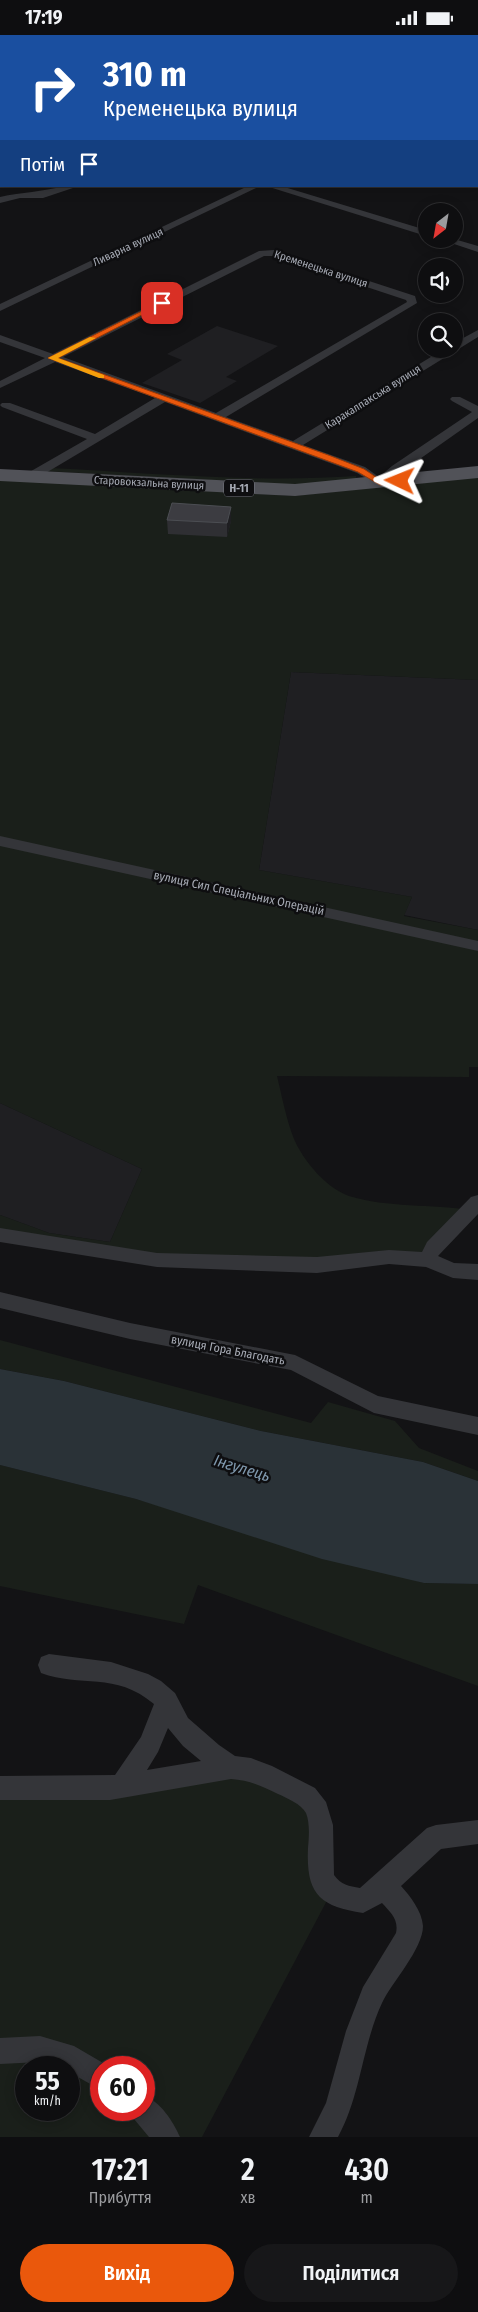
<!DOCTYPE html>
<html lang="uk">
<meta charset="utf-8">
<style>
body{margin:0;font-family:"Fira Sans Condensed",sans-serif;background:#171719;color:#f1f3f6;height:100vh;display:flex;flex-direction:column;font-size:19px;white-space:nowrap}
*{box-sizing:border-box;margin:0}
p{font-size:16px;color:#9b9c9f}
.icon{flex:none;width:28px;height:28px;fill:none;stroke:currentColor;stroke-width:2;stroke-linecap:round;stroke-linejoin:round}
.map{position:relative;height:2102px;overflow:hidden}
.drawer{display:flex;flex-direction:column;background:#0e0e10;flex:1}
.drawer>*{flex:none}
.guide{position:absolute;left:0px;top:0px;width:479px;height:152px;box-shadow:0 2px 12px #0003,0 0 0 1px #2e2e30;background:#1a4fa0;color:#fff;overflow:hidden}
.needle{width:32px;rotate:211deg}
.buttons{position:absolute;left:418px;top:168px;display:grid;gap:10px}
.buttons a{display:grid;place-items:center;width:45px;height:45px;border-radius:50%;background:#0e0e10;box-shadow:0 2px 12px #0003,0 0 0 1px #2e2e30;font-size:25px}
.speed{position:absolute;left:15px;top:2021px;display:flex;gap:10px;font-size:25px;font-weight:700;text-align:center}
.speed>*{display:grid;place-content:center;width:65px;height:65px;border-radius:50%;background:#0e0e10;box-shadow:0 2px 12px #0003,0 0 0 1px #2e2e30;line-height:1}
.speed small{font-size:12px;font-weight:400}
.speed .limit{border:8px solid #d22;background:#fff;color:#111}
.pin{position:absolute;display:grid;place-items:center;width:42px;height:42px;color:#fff;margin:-21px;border-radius:10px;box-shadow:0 2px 8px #0006}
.me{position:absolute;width:55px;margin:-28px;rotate:272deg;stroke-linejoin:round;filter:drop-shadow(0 0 4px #0008)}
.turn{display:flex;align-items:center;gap:18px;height:105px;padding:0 20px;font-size:22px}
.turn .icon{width:65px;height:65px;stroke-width:2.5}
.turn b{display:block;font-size:35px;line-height:42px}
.then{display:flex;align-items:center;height:48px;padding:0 20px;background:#0003;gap:10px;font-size:19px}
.eta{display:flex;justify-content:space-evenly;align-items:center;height:85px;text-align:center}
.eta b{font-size:30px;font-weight:600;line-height:35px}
.action{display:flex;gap:10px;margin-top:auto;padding:10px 20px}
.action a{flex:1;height:58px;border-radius:30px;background:#ea580c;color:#fff;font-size:20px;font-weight:600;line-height:58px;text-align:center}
.action a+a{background:#171719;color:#f1f3f6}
.status{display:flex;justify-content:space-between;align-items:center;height:35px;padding:0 25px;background:#0e0e10;direction:ltr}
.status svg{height:14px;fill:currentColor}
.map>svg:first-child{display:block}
</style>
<div class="status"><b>17:19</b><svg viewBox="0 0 49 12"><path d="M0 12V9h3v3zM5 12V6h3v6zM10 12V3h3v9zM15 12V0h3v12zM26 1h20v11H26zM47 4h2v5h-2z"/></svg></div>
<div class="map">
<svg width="478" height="2102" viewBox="0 0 478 2102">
<rect width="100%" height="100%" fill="#131315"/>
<path fill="#1f1f22" d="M217,291L278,311L226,342L237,346L200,368L142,348L182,325L167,319Z
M291,637L478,645V895L404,880L412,862L259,835Z
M0,1068L142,1134L110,1207L49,1198L0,1180Z"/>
<path fill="#1a1f1a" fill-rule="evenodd" d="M50,433C152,438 254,448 356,441L357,444L318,451L44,436Z
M478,442V645L291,637L259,835L412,862L404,881L478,895V908L202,845L0,806V444L293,461Z
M0,809L460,910L478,916V1032H469V1042L277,1041C282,1061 286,1084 294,1104C303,1125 326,1153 349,1161C388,1173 431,1169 471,1175L427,1225H157L0,1200V1180L49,1198L110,1207L142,1134L0,1068Z
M0,1305L311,1388L328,1367L395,1386L419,1413L478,1436V1446L423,1427L261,1396L64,1346L0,1334Z
M0,1430L136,1464L424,1548L478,1549V1651L198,1550L184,1589L0,1551Z
M231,1732L304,1759L332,1856L202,2102H0V1753ZM26,2032H69V2075H26ZM101,2032H144V2075H101Z"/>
<path fill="#2a3237" d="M0,1334L64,1346L261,1396L423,1427L478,1446V1549L424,1548L322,1524L136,1464L0,1430Z"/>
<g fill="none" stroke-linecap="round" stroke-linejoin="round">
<path fill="#343539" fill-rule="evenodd" d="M20,0H29L30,1H21Z
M0,100L1,101V107L0,106Z
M64,151H79L43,163H20L0,168V162C22,157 42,157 64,151Z
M248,151H260L0,276V269Z
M266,151H281L426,195V201Z
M439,204H454L478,211V217Z
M274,215L415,261L417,268L226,382L293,406L444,314H454V308L478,295V302L303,410L365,432L379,442L392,431L472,377L452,366L450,364L452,362H460L478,371V383L380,452L357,438L165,367L34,445H26L24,442L26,439L87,404L2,372L0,370L2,368H10L95,399L155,363L55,327L0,353V346L45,323L0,307V300L53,319L259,216ZM264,221H273L406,265L407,267L216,378L63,322Z
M0,801L478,906V916L0,811Z
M478,1160V1179L438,1221L454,1228L478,1229V1245L453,1243L426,1232L389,1229L317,1238L157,1232L0,1207V1193L157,1218L317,1222L389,1215L422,1217L427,1207L471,1162Z
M0,1257L130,1288L295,1320L378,1361L478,1382V1400L374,1378L291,1335L130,1304L0,1273Z
M49,1619L111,1627L148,1639L161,1646L175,1658L188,1683L219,1710L235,1721L251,1723L272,1731L315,1753L326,1767L333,1790L334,1840C341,1850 349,1851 360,1853L427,1793L436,1790L478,1785V1809L441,1814L401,1851C410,1861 422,1876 423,1891C423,1914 392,1947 382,1968C362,2011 361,2060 338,2102H309L326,2068L346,1996L363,1952L396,1898C399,1884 390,1877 382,1868L363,1878C319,1871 306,1859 308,1813C309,1802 310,1788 306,1778C301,1769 287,1763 278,1759C262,1751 249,1745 231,1744L110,1765H0V1741L115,1740L141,1702L154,1669C115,1636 81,1653 41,1638L38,1630L41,1622ZM168,1693L183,1711L201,1726L147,1735L158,1717Z
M40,2001L74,2011L110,2032H101V2055L69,2037V2032L40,2027L0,2029V2003Z
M144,2061C160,2066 173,2086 180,2102H149L134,2084L131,2075H144Z"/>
<path fill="#515258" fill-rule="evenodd" d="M478,431V443L295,461L0,446V434L295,449Z"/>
</g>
<path fill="#2f2f33" d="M167,485L231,486L227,502L168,499Z"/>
<path fill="#1e1e21" d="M231,472V486L227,502V488Z"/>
<path fill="#3c3c41" stroke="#4c4e53" d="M172,468L231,472L227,488L167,485Z"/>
<path fill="#ea580c" stroke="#983908" d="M160,267L165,268L58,323L331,421L364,434L382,446L400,444H402V448L380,450L358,437L48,323Z"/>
<path fill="#f59e0b" d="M90,302L96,303L58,323L104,340V343H99L48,323Z"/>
<g text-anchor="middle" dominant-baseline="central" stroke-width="5" stroke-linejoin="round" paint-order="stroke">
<g font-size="11" fill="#a6aab4" stroke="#0e0e10">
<text transform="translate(128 212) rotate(-25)">Ливарна вулиця</text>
<text transform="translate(321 234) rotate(18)">Кременецька вулиця</text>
<text transform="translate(373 362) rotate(-32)">Каракалпакська вулиця</text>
<text transform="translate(149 448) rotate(3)">Старовокзальна вулиця</text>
</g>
<rect fill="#0e0e10" stroke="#787b83" stroke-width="1" x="224" y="444.5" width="30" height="17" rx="4"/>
<g font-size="11" font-weight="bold" fill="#a6aab4">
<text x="239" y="453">Н-11</text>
</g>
<g font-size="12" fill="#a6aab4" stroke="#0e0e10">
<text transform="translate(239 858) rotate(12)">вулиця Сил Спеціальних Операцій</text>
<text transform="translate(228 1315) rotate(11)">вулиця Гора Благодать</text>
</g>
<g font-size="16" font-style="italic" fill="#7f98ad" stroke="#0e0e10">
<text transform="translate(242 1433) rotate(17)">Інгулець</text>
</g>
</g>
</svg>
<div class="buttons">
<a><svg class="needle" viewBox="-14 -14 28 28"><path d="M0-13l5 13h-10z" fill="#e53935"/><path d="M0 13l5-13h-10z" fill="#9b9c9f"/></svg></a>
<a><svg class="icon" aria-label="sound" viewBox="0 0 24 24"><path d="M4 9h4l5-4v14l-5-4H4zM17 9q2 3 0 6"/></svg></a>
<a><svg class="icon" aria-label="search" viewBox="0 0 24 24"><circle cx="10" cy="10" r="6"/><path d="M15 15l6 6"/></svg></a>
</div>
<div class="speed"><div>55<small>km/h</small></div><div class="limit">60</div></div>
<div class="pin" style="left:162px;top:268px;background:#d93025"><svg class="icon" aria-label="arrive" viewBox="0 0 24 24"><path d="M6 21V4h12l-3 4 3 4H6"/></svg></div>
<svg class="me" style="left:400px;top:446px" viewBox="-20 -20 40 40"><path d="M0-17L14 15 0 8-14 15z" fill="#ea580c" stroke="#fff" stroke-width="4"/></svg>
<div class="guide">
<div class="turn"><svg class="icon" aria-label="right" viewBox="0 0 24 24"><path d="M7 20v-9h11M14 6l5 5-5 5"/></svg><div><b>310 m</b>Кременецька вулиця</div></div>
<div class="then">Потім<svg class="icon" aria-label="arrive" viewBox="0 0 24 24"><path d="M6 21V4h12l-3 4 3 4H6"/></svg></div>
</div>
</div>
<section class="drawer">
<div class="eta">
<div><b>17:21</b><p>Прибуття</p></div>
<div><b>2</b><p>хв</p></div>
<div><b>430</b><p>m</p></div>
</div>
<div class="action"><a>Вихід</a><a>Поділитися</a></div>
</section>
